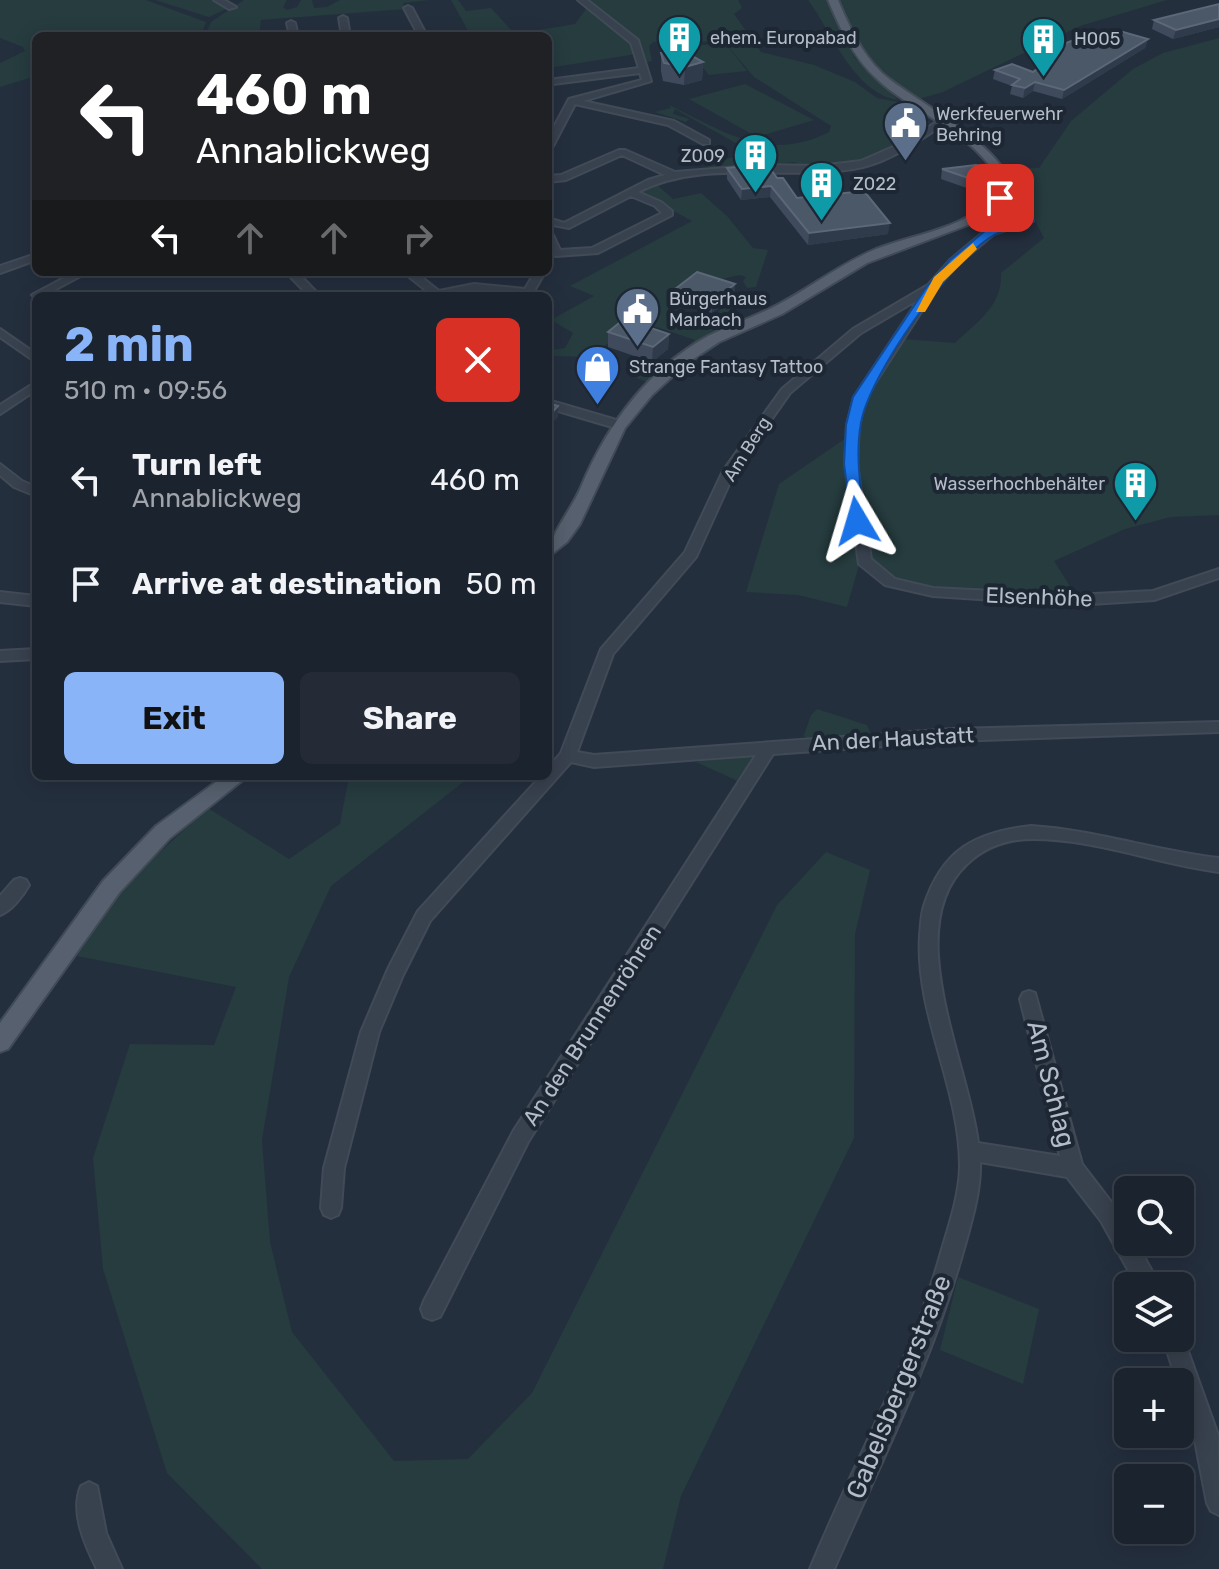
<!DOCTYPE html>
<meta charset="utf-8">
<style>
body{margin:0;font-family:Rubik,sans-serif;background:#242b36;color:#f1f3f6;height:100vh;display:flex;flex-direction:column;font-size:30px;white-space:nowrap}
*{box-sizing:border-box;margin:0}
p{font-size:26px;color:#a0a4aa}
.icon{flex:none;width:44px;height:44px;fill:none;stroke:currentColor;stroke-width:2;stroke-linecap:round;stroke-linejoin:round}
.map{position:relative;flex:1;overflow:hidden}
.sheet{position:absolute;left:32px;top:292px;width:520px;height:488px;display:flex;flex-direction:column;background:#1b232e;border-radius:12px;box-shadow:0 4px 20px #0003,0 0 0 2px #39404a}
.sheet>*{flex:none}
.hud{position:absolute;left:32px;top:32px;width:520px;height:244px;border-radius:12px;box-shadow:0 4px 20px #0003,0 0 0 2px #39404a;background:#202124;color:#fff;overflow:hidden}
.fabs{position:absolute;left:1114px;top:1176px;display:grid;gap:16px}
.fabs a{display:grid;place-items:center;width:80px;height:80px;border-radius:12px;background:#1b232e;box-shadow:0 4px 20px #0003,0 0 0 2px #39404a;font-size:40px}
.pin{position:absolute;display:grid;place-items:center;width:68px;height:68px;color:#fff;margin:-34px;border-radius:16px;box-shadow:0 4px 12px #0006}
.me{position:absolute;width:88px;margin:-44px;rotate:353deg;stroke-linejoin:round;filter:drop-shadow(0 0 6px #0008)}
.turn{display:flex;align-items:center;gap:28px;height:168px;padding:0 32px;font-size:36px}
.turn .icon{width:104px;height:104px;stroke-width:2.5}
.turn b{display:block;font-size:56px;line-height:68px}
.lanes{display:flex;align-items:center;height:76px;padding:0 32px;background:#0003;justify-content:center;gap:40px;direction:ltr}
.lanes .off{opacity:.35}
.round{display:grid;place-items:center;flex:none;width:84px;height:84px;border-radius:12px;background:#242b36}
.overview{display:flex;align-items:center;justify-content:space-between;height:136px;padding:0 32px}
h1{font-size:48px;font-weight:700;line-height:60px;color:#8ab4f8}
.cta{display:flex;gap:16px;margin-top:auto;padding:16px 32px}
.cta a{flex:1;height:92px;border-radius:12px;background:#8ab4f8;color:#111;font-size:32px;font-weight:700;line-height:92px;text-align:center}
.cta a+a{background:#242b36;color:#f1f3f6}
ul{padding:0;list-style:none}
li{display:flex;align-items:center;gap:24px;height:104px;padding:0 32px}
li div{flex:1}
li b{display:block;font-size:30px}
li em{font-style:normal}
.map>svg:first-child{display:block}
</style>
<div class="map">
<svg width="1219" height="1569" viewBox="0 0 1219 1569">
<rect width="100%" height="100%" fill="#242f3e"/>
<path fill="#263c3f" d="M0,0H146L206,22L201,36H36V76L0,87V63L25,51L23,47L0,38Z
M155,0H215L228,8L209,17Z
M244,0H287L283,7L287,10L297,7L301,0H312L314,8L327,7L340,0H429L403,3L405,9L261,20L259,36H205L211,22Z
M451,0H458L466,11L491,8L514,33L471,36Z
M576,0H738L742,8L734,14L761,52L814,65L855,82L877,98L904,103L930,122C903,160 843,166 801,167L795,162L713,170L707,166L750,151L675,109L673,114L689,119L686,122L655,112L671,108L669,105C725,132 767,163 829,132L831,126L754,77L725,43L747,71L709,75L686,47L721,43L699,41L696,38L653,42L649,46L652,61L646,62L643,53L548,68V36L515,34L575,24L586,9Z
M808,0H826L855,58L898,100C853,93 831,30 808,0Z
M838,0H1167L1080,26L943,92L915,100C872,67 857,53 838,0Z
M1219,38V515L1171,517L1125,529L1054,561L1077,597L933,590L891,579L869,562L859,565L847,607L798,595L746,592L779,484L849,436L864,398L903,339L955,343C977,322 1003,305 1001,273L1044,238L1030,211L1008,202L1011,186L1008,167L1039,168L1071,121L1133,69L1163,53Z
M745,84L814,120L757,137L689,99Z
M655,183L673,199L701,193L727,216L753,248L768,250L756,287L747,288L743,281L746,277L740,275L675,289L666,315L669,320L685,319V328C706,334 711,315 726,305L731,309L717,330L648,382L636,378L641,375L651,377L695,340L639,321L631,322L624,333L588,357L548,356L550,350L565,348L573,333L551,320L594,296L570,286L692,221L640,193Z
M817,709L867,725L871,734L806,740L804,735L811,715Z
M745,756L754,759L740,782L696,762Z
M349,776H471L331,886L289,977L262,1140L270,1242L292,1332L394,1461L468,1459L532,1393L777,905L826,852L870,870L855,934L854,1138L681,1496L663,1569H262L167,1473L103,1269L93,1158L130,1044L214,1045L236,987L77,956L128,881L208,808L289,859L340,824Z
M958,1277L1039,1309L1023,1384L940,1350Z"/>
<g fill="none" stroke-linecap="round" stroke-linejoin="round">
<defs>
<path id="minor" d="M214,0H224L236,7L229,9Z
M578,0H587L638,40L651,81L583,101L674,121L709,140V144H703L668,125L575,104L553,146L548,149V138L569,99L642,80L640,73L553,84V80L556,79L639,68L631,43Z
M408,6L412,8L427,36H419L404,8Z
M343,16L347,18L350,36H342L339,18Z
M291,21L295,23L298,36H290L287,23Z
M941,119L945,122L944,124C920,140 892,160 863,167C790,183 708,157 638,192L661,202L672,211V215L598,253L556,256L552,255L548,246V232L553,235L560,250L592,248L662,213L655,206L631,196L569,228L548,224V218L564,223L648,180L665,175L622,155L566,180L548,182V176L561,175L619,150H625L675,172L764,165L819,166L861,161L909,140Z
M997,199L1026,211L1033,221L994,234L958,264L936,289L866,397L859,425L857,464L871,559L895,579L933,588L1075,595L1153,591L1219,569V578L1154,600L1075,605L933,596L885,585L859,564L845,464L847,425L854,397L919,299L861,333L790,393L735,471L696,557L613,654L577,752L594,755L953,729L1219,722V732L953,741L773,754L528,1142L440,1317L432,1320L424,1317L421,1309L424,1301L514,1130L756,755L594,767L571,762L430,921L403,975L379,1032L344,1168L341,1208L338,1215L331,1218L324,1215L321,1208L324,1168L361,1032L388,969L418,911L541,776H548V768L561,753L601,649L685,552L723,471L782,389L853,329L928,285L950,260L986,230L1022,220L1019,215L994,204L992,202Z
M36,254V260L0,273V266Z
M75,272H88L43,296L36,298L32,295Z
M286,272H297L320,296H309Z
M403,272H415L439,291L474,284L525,289L535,272H545L533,293L529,296L474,290L433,296Z
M0,329L36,354V362L0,337Z
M36,382V390L0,414V405Z
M548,400L623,422L625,425L619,429L548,408Z
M0,464L22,481L36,487V496L14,487L0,475Z
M0,592L36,596V606L0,602Z
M36,649V659L0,661V651Z
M1031,826C1095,830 1156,851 1219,858V872C1157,864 1096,839 1033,839C1007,839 986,846 967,864C899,927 969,1065 978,1143L1060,1156L1020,999L1023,993L1029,991L1035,993L1082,1164L1115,1207L1128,1229V1242H1136L1160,1286H1137L1101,1221L1067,1177L980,1162C981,1192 971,1223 963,1252C932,1362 880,1464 834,1569H810C853,1464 909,1366 940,1256C948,1228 959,1198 960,1168C961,1089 915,1015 920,936C921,926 921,915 924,906C942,850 975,832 1031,826Z
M20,878L26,880L29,885C23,896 11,911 0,915V896L14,880Z
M1180,1329L1218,1435L1219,1515L1211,1511L1207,1503L1194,1435L1180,1390V1382H1177L1163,1338H1180Z
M89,1482L97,1486L106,1533L122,1569H97C85,1545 70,1512 81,1486Z"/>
<path id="major" d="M828,0H838C849,26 861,53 882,73C906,96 1026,157 1007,195C1002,206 991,213 981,220L867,263L782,314L719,342L686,364L652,395L625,428L580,524L567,542L548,557C548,537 572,509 581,487C607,425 648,369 708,336C732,324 758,316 781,303C813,286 842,263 876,249C917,233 968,229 997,193L998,179C974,132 912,113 876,78C853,57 840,28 828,0Z
M224,776H248L170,838L119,893L8,1049L0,1052V1023L103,881L156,826Z"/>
</defs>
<use href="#minor" stroke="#414a57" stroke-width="4"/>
<use href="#major" stroke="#414a57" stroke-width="4"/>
<use href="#minor" fill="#38414e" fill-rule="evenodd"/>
<use href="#major" fill="#56606e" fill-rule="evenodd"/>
</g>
<path fill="#3f4b5c" d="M1219,4V27L1173,39L1152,29L1154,20Z
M1107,35L1148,39L1145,48L1062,99L1033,91L1023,98L1010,94L1012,86L993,79L995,70L1033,72L1049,59H1047L1049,50Z
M661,53L703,62L702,80L684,85L663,81L661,71Z
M976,165L983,190L975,191L941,179L942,169Z
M727,168L777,178L797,198L888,234L808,245L770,197L741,200L727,179Z
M674,290L735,295L712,313L673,301Z
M608,332L669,334L668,349L652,362L608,347Z"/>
<path fill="#2f3b4b" d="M1219,19V27L1173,39L1176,30Z
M1148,39L1145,48L1062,99L1064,90Z
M703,62L702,80L684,85L685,67Z
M1035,82L1033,91L1023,98L1025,88Z
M985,180L983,190L975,191L977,181Z
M771,186L770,197L741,200L742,189Z
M890,223L888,234L808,245L809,233Z
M735,284V295L712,313V303Z
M669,334L668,349L652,362L653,347Z
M558,406V417L548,428L549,416Z"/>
<path fill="#4b5868" stroke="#5c6777" stroke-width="2" d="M1219,4V19L1176,30L1154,20Z
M1116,30L1148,39L1064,90L1035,82L1025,88L1012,85L1020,79L995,70L1012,64L1033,72L1059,52L1049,50L1096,31L1107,35Z
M683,51L703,62L685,67L664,63L661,53Z
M767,164L777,178H783L797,198L864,191L890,223L809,233L771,186L742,189L727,168Z
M976,165L986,168L985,180L977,181L942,169Z
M697,272L735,284L712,303L674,290Z
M624,319L669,334L653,347L608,332Z
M548,403L558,406L548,417Z"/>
<path fill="#1a73e8" stroke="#114b97" stroke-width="2" d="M996,195H1004V200L1027,210L1034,221C1022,229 1006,228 994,235C951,259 869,375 861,423C855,455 861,488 864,521L852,524L844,464L846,425L853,397L928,285L950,260L986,230L1022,219L993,204Z"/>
<path fill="#f59e0b" d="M973,243L977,249L943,282L925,312H916L934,277Z"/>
<defs>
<symbol id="building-pin" viewBox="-11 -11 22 30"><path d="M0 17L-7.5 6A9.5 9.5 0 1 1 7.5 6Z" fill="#0f9aa8" stroke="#1d2633"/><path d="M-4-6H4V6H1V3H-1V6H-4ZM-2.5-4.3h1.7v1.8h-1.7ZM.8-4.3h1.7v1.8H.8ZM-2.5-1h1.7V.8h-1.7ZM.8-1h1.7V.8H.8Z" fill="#fff"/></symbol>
<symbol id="civic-pin" viewBox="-11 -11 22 30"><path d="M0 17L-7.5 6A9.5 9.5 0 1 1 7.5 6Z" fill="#5c6f8a" stroke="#1d2633"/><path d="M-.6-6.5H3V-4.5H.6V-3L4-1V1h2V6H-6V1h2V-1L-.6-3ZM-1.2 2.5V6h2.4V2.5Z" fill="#fff"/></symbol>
<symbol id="shop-pin" viewBox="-11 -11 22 30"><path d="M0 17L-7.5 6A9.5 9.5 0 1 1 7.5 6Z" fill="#3f7fe0" stroke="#1d2633"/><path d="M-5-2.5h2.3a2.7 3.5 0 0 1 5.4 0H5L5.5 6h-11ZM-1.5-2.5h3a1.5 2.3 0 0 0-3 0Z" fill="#fff"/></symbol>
</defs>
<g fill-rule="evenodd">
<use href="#building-pin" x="654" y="12" width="51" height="69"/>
<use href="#building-pin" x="1018" y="14" width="51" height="69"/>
<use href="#civic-pin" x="880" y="98" width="51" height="69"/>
<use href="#building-pin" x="730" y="130" width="51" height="69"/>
<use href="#building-pin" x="796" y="158" width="51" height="69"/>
<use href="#civic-pin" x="612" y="284" width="51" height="69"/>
<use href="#shop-pin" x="572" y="342" width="51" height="69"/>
<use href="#building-pin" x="1110" y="458" width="51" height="69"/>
</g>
<g text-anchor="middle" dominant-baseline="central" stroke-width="8" stroke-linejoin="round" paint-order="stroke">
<g font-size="18" fill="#b4bcc9" stroke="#1d2633" text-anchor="start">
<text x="710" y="38">ehem. Europabad</text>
<text x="1074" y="39">H005</text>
<text x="936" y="114">Werkfeuerwehr<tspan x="936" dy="21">Behring</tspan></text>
<text x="725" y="156" text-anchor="end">Z009</text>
<text x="853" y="184">Z022</text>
<text x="669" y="299">Bürgerhaus<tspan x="669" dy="21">Marbach</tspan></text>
<text x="629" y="367">Strange Fantasy Tattoo</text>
<text x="1105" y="484" text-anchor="end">Wasserhochbehälter</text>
</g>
<g font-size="18" fill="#b4bcc9" stroke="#1d2633">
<text transform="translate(747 449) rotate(-58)">Am Berg</text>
</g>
<g font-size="22" fill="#b4bcc9" stroke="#1d2633">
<text transform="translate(1039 597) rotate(2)">Elsenhöhe</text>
<text transform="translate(893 739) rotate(-3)">An der Haustatt</text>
<text transform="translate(592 1025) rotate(-57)">An den Brunnenröhren</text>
</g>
<g font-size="26" fill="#b4bcc9" stroke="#1d2633">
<text transform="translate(1051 1084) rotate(76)">Am Schlag</text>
<text transform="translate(899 1387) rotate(-68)">Gabelsbergerstraße</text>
</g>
</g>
</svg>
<div class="fabs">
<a><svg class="icon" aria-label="search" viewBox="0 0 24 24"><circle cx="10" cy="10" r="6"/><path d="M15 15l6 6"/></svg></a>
<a><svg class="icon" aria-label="layers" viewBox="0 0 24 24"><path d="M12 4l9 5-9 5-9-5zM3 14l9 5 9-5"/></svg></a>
<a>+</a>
<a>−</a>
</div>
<div class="pin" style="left:1000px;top:198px;background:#d93025"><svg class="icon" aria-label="arrive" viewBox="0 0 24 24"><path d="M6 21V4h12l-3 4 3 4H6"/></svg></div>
<svg class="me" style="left:857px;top:521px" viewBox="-20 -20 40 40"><path d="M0-17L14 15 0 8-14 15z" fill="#1a73e8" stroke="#fff" stroke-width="4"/></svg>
<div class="hud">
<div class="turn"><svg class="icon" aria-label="left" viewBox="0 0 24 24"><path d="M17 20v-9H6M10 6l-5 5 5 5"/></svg><div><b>460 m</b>Annablickweg</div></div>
<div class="lanes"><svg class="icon" aria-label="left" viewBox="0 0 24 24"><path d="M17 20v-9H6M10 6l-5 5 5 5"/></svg><svg class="icon off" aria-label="ahead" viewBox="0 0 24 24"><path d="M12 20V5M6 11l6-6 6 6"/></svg><svg class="icon off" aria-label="ahead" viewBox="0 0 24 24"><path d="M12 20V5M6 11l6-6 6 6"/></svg><svg class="icon off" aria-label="right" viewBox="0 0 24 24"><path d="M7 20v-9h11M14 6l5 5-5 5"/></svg></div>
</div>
<section class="sheet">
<div class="overview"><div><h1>2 min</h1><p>510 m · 09:56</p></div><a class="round" style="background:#d93025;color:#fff"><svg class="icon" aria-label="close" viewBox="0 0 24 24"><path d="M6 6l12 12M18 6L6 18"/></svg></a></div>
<ul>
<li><svg class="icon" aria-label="left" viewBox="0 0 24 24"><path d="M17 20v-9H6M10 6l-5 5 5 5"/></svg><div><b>Turn left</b><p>Annablickweg</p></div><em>460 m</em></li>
<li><svg class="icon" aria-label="arrive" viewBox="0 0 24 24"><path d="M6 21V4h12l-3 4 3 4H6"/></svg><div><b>Arrive at destination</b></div><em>50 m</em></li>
</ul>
<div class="cta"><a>Exit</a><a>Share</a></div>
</section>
</div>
